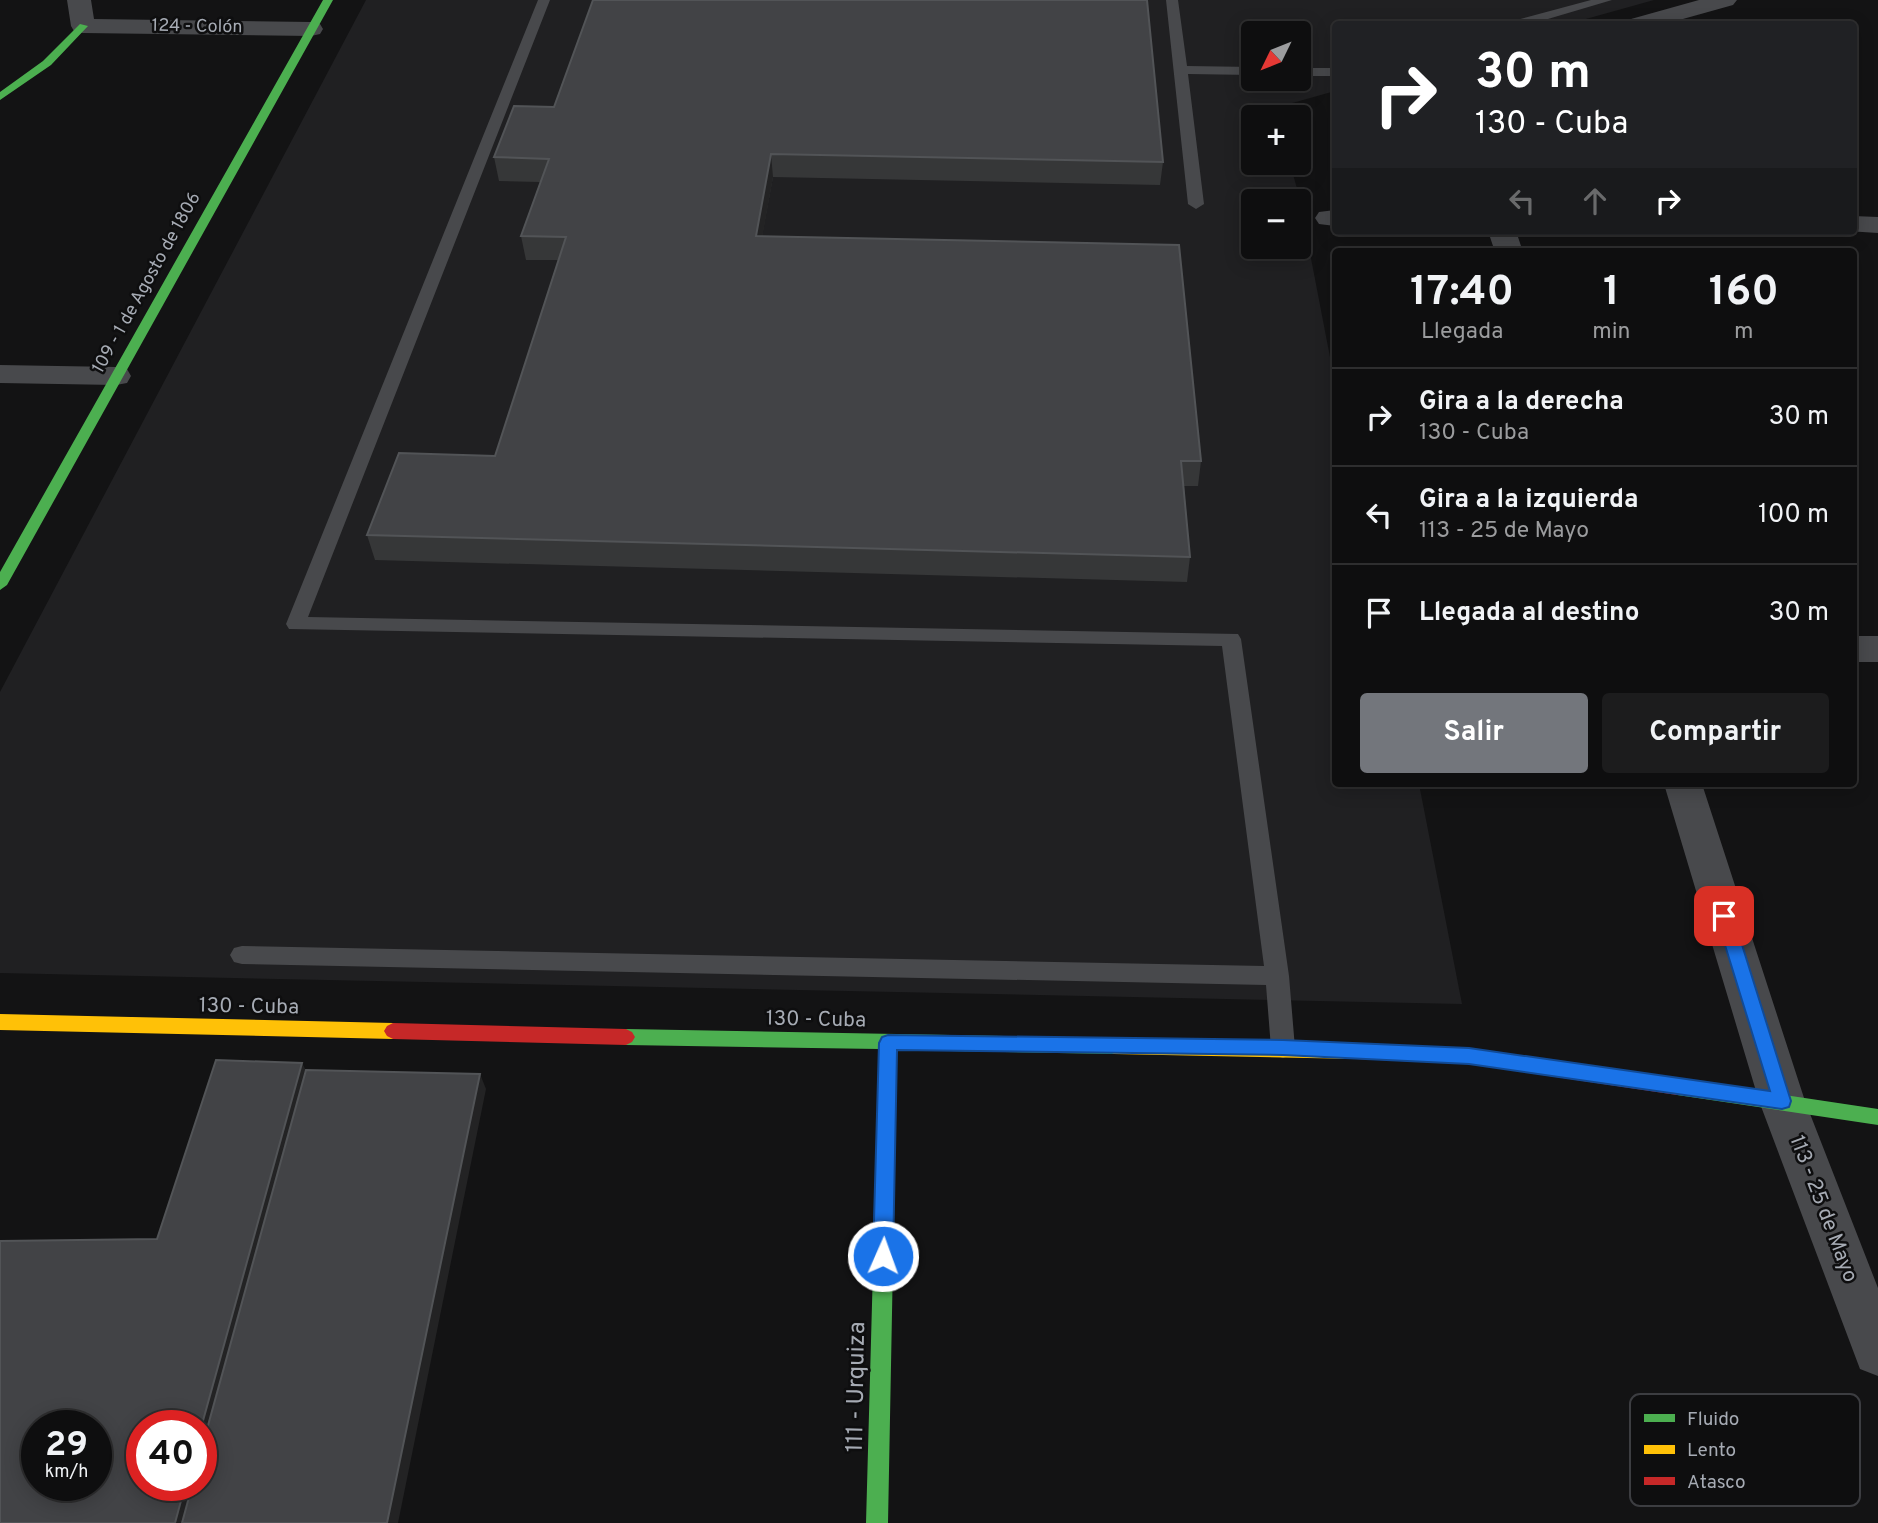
<!DOCTYPE html>
<html lang="es">
<meta charset="utf-8">
<style>
body{margin:0;font-family:Overpass,sans-serif;background:#1c1c1d;color:#f1f3f6;height:100vh;display:flex;flex-direction:column;font-size:26px;white-space:nowrap}
*{box-sizing:border-box;margin:0}
p{font-size:23px;color:#9b9c9e}
.icon{flex:none;width:38px;height:38px;fill:none;stroke:currentColor;stroke-width:2;stroke-linecap:round;stroke-linejoin:round}
.map{position:relative;flex:1;overflow:hidden}
.drawer{position:absolute;left:1332px;top:248px;width:525px;height:539px;display:flex;flex-direction:column;background:#0e0e0f;border-radius:7px;box-shadow:0 4px 18px #0003,0 0 0 2px #2e2e2f}
.drawer>*{flex:none}
.hud{position:absolute;left:1332px;top:21px;width:525px;height:214px;border-radius:7px;box-shadow:0 4px 18px #0003,0 0 0 2px #2e2e2f;background:#202124;color:#fff;overflow:hidden}
.needle{width:46px;rotate:227deg}
.controls{position:absolute;left:1241px;top:21px;display:grid;gap:14px}
.controls a{display:grid;place-items:center;width:70px;height:70px;border-radius:7px;background:#0e0e0f;box-shadow:0 4px 18px #0003,0 0 0 2px #2e2e2f;font-size:35px}
.speed{position:absolute;left:21px;top:1410px;display:flex;gap:14px;font-size:35px;font-weight:700;text-align:center}
.speed>*{display:grid;place-content:center;width:91px;height:91px;border-radius:50%;background:#0e0e0f;box-shadow:0 4px 18px #0003,0 0 0 2px #2e2e2f;line-height:1}
.speed small{font-size:18px;font-weight:400}
.speed .limit{border:10px solid #d22;background:#fff;color:#111}
.pin{position:absolute;display:grid;place-items:center;width:60px;height:60px;color:#fff;margin:-30px;border-radius:14px;box-shadow:0 4px 10px #0006}
.me{position:absolute;width:77px;margin:-38px;rotate:2deg;stroke-linejoin:round;filter:drop-shadow(0 0 5px #0008)}
.turn{display:flex;align-items:center;gap:24px;height:147px;padding:0 28px;font-size:32px}
.turn .icon{width:91px;height:91px;stroke-width:2.5}
.turn b{display:block;font-size:49px;line-height:60px}
.lanes{display:flex;align-items:center;height:66px;padding:0 28px;background:#0003;justify-content:center;gap:35px;direction:ltr}
.lanes .off{opacity:.35}
.eta{display:flex;justify-content:space-evenly;align-items:center;height:119px;text-align:center}
.eta b{font-size:42px;font-weight:700;line-height:49px}
.action{display:flex;gap:14px;margin-top:auto;padding:14px 28px}
.action a{flex:1;height:80px;border-radius:7px;background:#73767c;color:#fff;font-size:28px;font-weight:700;line-height:80px;text-align:center}
.action a+a{background:#1c1c1d;color:#f1f3f6}
ul{padding:0;list-style:none}
li{display:flex;align-items:center;gap:21px;height:98px;padding:0 28px;border-top:2px solid #2e2e2f}
li div{flex:1}
li b{display:block;font-size:26px}
li em{font-style:normal}
.map>svg:first-child{display:block}
</style>
<div class="map">
<svg width="1878" height="1523" viewBox="0 0 1878 1523">
<rect width="100%" height="100%" fill="#131314"/>
<path fill="#202022" fill-rule="evenodd" d="M366,0H1654L1568,24H1335V91L1278,107L1279,117H1253V163H1290L1299,196L1335,383V784H1419L1462,1004L0,973V692ZM1253,33H1298V79H1253ZM1253,201H1298V247H1253Z"/>
<g fill="none" stroke-linecap="round" stroke-linejoin="round">
<path fill="#48494c" fill-rule="evenodd" d="M538,0H550L308,617L1238,634L1241,639L1289,976L1295,1048L1292,1055L1283,1058L1274,1055L1271,1048L1266,985L242,964L234,962L230,955L234,948L242,946L1264,966L1222,646L289,629L286,624Z
M1166,0H1178L1187,66L1253,67V75L1188,74L1204,204L1196,209L1188,204Z
M1591,0H1612L1531,24H1511L1513,21Z
M1298,68H1335V76H1298Z"/>
<path fill="#48494c" fill-rule="evenodd" d="M67,0H91L94,19L311,22L320,24L323,29L320,34L311,36L83,33L74,31L71,26Z
M1699,0H1737L1733,5L1665,24H1628L1631,19Z
M1335,210V226L1319,224L1315,218L1319,212Z
M1853,216L1878,217V233L1847,231H1853Z
M1488,231H1516L1523,252H1495Z
M0,365L116,367L127,369L131,376L127,383L116,385L0,383Z
M1853,636H1878V662H1853Z
M1664,784H1702L1805,1101L1878,1288V1376L1860,1369L1759,1101Z"/>
<path fill="#4caf50" fill-rule="evenodd" d="M323,0H333L7,585L0,590V572Z
M80,24L88,26L51,65L0,100V92L43,61Z
M626,1029L1114,1038L1120,1041L1123,1046L1120,1051L1114,1054L897,1050L888,1523H866L879,1049L626,1045L620,1042L617,1037L620,1032Z
M1677,1079L1878,1109V1125L1677,1095L1671,1093L1668,1087L1671,1081Z"/>
<path fill="#ffc107" fill-rule="evenodd" d="M0,1014L393,1023L399,1026L402,1031L399,1036L393,1039L0,1030Z
M1114,1038L1357,1043L1363,1046L1366,1051L1363,1056L1357,1059L1114,1054L1108,1051L1105,1046L1108,1041Z"/>
<path fill="#c62828" fill-rule="evenodd" d="M393,1023L626,1029L632,1032L635,1037L632,1042L626,1045L393,1039L387,1036L384,1031L387,1026Z
M1357,1043L1469,1048L1677,1079L1683,1081L1686,1087L1683,1093L1677,1095L1469,1064L1357,1059L1351,1056L1348,1051L1351,1046Z"/>
</g>
<path fill="#363738" d="M514,106L1163,162L1160,185L773,177L762,236L1201,461L1198,486H1184L1190,557L1187,582L375,560L367,535L495,456L558,260H526L521,236L540,182L499,181L494,157Z"/>
<path fill="#232324" d="M771,154L773,177L758,260L756,236Z
M302,1063L314,1086L196,1523H175L185,1486H201V1428Z
M480,1074L486,1089L398,1523H387Z"/>
<path fill="#424346" stroke="#525457" stroke-width="2" fill-rule="evenodd" d="M593,0H1147L1163,162L771,154L756,236L1179,245L1201,461H1181L1190,557L367,535L399,453L495,456L566,237L521,236L549,159L494,157L514,106L554,107Z
M216,1060L302,1063L201,1428V1426H142V1486H185L175,1523H0V1241L157,1239ZM37,1426H96V1486H37Z
M306,1070L480,1074L387,1523H182L192,1486H201V1451Z"/>
<path fill="#1a73e8" stroke="#114b97" stroke-width="2" d="M1724,909L1730,911L1733,916L1791,1101L1789,1107L1782,1109L1469,1064L1283,1055L897,1050L893,1256L890,1263L883,1265L876,1263L873,1256L879,1043L882,1037L888,1035L1283,1040L1469,1048L1770,1091L1716,916L1718,911Z"/>
<g text-anchor="middle" dominant-baseline="central" stroke-width="5" stroke-linejoin="round" paint-order="stroke">
<g font-size="18" fill="#a6abb4" stroke="#0e0e0f">
<text transform="translate(197 27) rotate(1)">124 - Colón</text>
<text transform="translate(147 283) rotate(-61)">109 - 1 de Agosto de 1806</text>
</g>
<g font-size="21" fill="#a6abb4" stroke="#0e0e0f">
<text transform="translate(249 1007) rotate(1)">130 - Cuba</text>
<text transform="translate(816 1020) rotate(1)">130 - Cuba</text>
<text transform="translate(1823 1209) rotate(69)">113 - 25 de Mayo</text>
</g>
<g font-size="24" fill="#a6abb4" stroke="#0e0e0f">
<text transform="translate(857 1387) rotate(-89)">111 - Urquiza</text>
</g>
</g>
<rect x="1630" y="1394" width="230" height="112" rx="10" fill="#0e0e0f" stroke="#3c3d41" stroke-width="2"/>
<rect x="1644" y="1414" width="31" height="8" fill="#4caf50"/>
<rect x="1644" y="1445" width="31" height="9" fill="#ffc107"/>
<rect x="1644" y="1477" width="31" height="8" fill="#c62828"/>
<g font-size="19" fill="#a6abb4">
<text x="1687" y="1425">Fluido</text>
<text x="1687" y="1456">Lento</text>
<text x="1687" y="1488">Atasco</text>
</g>
</svg>
<div class="controls">
<a><svg class="needle" viewBox="-14 -14 28 28"><path d="M0-13l5 13h-10z" fill="#e53935"/><path d="M0 13l5-13h-10z" fill="#9b9c9e"/></svg></a>
<a>+</a>
<a>−</a>
</div>
<div class="speed"><div>29<small>km/h</small></div><div class="limit">40</div></div>
<div class="pin" style="left:1724px;top:916px;background:#d93025"><svg class="icon" aria-label="arrive" viewBox="0 0 24 24"><path d="M6 21V4h12l-3 4 3 4H6"/></svg></div>
<svg class="me" style="left:883px;top:1256px" viewBox="-20 -20 40 40"><circle r="17" fill="#1a73e8" stroke="#fff" stroke-width="3"/><path d="M0-11L8 9 0 5-8 9z" fill="#fff"/></svg>
<div class="hud">
<div class="turn"><svg class="icon" aria-label="right" viewBox="0 0 24 24"><path d="M7 20v-9h11M14 6l5 5-5 5"/></svg><div><b>30 m</b>130 - Cuba</div></div>
<div class="lanes"><svg class="icon off" aria-label="left" viewBox="0 0 24 24"><path d="M17 20v-9H6M10 6l-5 5 5 5"/></svg><svg class="icon off" aria-label="ahead" viewBox="0 0 24 24"><path d="M12 20V5M6 11l6-6 6 6"/></svg><svg class="icon" aria-label="right" viewBox="0 0 24 24"><path d="M7 20v-9h11M14 6l5 5-5 5"/></svg></div>
</div>
<section class="drawer">
<div class="eta">
<div><b>17:40</b><p>Llegada</p></div>
<div><b>1</b><p>min</p></div>
<div><b>160</b><p>m</p></div>
</div>
<ul>
<li><svg class="icon" aria-label="right" viewBox="0 0 24 24"><path d="M7 20v-9h11M14 6l5 5-5 5"/></svg><div><b>Gira a la derecha</b><p>130 - Cuba</p></div><em>30 m</em></li>
<li><svg class="icon" aria-label="left" viewBox="0 0 24 24"><path d="M17 20v-9H6M10 6l-5 5 5 5"/></svg><div><b>Gira a la izquierda</b><p>113 - 25 de Mayo</p></div><em>100 m</em></li>
<li><svg class="icon" aria-label="arrive" viewBox="0 0 24 24"><path d="M6 21V4h12l-3 4 3 4H6"/></svg><div><b>Llegada al destino</b></div><em>30 m</em></li>
</ul>
<div class="action"><a>Salir</a><a>Compartir</a></div>
</section>
</div>
